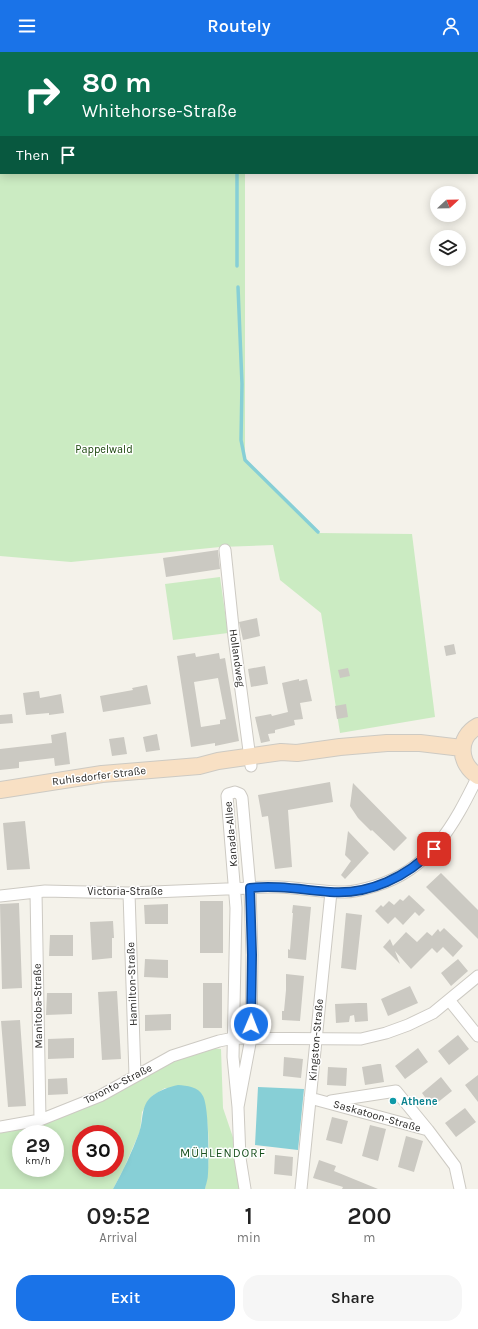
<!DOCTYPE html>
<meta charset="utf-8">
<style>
body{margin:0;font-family:Karla,sans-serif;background:#f6f6f6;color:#222;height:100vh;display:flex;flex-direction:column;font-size:15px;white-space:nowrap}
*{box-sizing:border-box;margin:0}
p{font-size:13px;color:#767676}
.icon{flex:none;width:22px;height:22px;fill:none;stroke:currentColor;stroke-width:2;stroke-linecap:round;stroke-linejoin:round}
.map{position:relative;height:1137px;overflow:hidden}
.details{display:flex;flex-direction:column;background:#fff;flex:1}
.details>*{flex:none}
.banner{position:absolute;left:0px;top:0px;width:478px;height:122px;box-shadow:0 2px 10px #0003;background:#0b6e4f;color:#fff;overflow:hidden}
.needle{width:26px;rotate:68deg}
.controls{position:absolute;left:430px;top:134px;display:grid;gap:8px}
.controls a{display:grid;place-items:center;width:36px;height:36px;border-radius:50%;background:#fff;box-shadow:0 2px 10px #0003;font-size:20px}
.speed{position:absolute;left:12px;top:1073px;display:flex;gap:8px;font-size:20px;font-weight:700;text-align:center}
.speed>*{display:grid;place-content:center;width:52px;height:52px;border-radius:50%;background:#fff;box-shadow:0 2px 10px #0003;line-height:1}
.speed small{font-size:10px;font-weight:400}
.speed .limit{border:6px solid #d22;background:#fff;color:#111}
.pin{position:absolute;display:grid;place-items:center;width:34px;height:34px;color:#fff;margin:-17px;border-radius:8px;box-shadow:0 2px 6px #0006}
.me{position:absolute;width:44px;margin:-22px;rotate:1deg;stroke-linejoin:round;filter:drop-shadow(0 0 3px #0008)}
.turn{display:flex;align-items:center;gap:14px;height:84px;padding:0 16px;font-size:18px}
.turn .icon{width:52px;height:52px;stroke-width:2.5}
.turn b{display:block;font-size:28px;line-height:34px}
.then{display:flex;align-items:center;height:38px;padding:0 16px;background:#0003;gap:8px;font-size:15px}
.eta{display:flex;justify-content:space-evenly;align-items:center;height:68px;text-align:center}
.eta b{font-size:24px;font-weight:600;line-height:28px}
.action{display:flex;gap:8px;margin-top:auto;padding:8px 16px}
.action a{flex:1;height:46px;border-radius:16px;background:#1a73e8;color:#fff;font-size:16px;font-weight:600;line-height:46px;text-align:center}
.action a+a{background:#f6f6f6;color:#222}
header{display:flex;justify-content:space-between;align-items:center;height:52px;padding:0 16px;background:#1a73e8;color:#fff;font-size:18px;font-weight:600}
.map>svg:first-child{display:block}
</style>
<header><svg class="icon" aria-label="menu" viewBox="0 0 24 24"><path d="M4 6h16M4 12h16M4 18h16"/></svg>Routely<svg class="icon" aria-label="person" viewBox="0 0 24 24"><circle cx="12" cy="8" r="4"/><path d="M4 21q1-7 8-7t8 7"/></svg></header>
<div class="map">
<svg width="478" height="1137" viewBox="0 0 478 1137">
<rect width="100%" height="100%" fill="#f4f2ea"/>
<path fill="#cbebc2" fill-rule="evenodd" d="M0,0H245L1,1V121H245V408L318,481L412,482L435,665L340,681L321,561L280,528L273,493L220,495L71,510L0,504Z
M220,525L228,581L173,588L165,532Z
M198,995L221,997L223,1056L240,1106L245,1137H205C211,1109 210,1071 202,1043L165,1036L152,1044L142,1060L140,1079L124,1116L113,1137H0V1075L40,1068ZM21,1082H55V1116H21ZM81,1082H115V1116H81Z"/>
<path fill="#87cfd6" d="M178,1033C187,1034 198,1034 203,1044C209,1055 209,1107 208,1122C208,1127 206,1132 205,1137H113C123,1119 132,1100 139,1081C144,1068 140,1054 152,1044C160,1038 169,1035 178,1033Z
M258,1035L304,1037L298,1098L255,1093Z"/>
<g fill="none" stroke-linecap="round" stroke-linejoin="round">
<path stroke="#87cfd6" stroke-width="3.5" d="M238,1V0
M237,214V121
M238,235L242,332L241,388L245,408L318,480"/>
</g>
<path fill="#cbc9c2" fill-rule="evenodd" d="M218,498L220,517L166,525L163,506Z
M257,566L260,584L243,588L239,570Z
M454,592L456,602L446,604L444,594Z
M195,601L196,605L219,601L220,607L225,606L239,689L215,694V691L191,695L177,604ZM218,626L226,667L220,668V672L201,675L194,630Z
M265,614L268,632L251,635L248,617Z
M348,616L350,624L340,626L338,618Z
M299,627V629L307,627L312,649L300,651L303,667L294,668L295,673L275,678V681L268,682L270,689L261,691L255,665L271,662L272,664L288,660L282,631Z
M147,633L151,652L103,660L100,644L133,638L132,636Z
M39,639L40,646L61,642L64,661L49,663V661L26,663L23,641Z
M346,652L348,665L337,667L335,654Z
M12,662L13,671L0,672V663Z
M66,680L70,712L55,714L54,706L19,710V716L0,718V697L52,691L51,683Z
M157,682L160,698L146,700L143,685Z
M124,685L127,702L112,704L109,687Z
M330,730L333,750L288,758L292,815L275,817L268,764L262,765L258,743Z
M353,731L407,786L394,799L372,778L371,779L358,766L350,754Z
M25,769L30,817L7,818L3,771Z
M348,779L369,801L345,827L341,823L351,809L345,803Z
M441,821L478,858V887L426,835Z
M409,843L425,858L419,864L415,860L403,873L395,865L388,872L375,859L381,853L383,855L389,849L394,853L400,847L403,849Z
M200,849H223V901H200Z
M19,851L22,936L2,937L0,852Z
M168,852V872H145L144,853Z
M293,853L311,855L306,908L288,906V897L290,898L293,861H292Z
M346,861L362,863L356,918L341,916Z
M113,869L114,886H112V906L92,908L90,870Z
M444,876L463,894L453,905L443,895L437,901L432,896L411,917L395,899L400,912L383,895L390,887L393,894L406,880L417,890L427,880L432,884L438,877L440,880Z
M50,883H73V904H49Z
M145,907L168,908V926L144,925Z
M458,907L468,919L451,934L441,921Z
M286,922L304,924L300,969L282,968V959H284L286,938Z
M203,931H222V976H203Z
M410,934L418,951L388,964L381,947Z
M117,939L121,1007L102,1008L98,940Z
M47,941H72V962L46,963Z
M359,951H367L368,969L355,970L354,963L350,964L349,970L336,971L335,952Z
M171,962V978L145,979V963Z
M20,968L26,1054L8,1055L1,969Z
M458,983L469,997L449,1013L438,999Z
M74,986V1006L48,1007V987Z
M418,996L428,1010L405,1027L395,1014Z
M284,1005L303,1007L301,1026L283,1024Z
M378,1012H381L384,1030L365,1033L362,1015Z
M328,1015L347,1016L346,1034L327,1033Z
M478,1023V1050L465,1033Z
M441,1025L452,1039L432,1055L422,1041Z
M67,1026L68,1042L48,1043V1027Z
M465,1056L476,1070L456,1085L445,1071Z
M332,1065L348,1069L342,1092L326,1088Z
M370,1073L386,1077L378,1109L362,1104Z
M406,1084L423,1089L414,1120L398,1115Z
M275,1103L293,1105L292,1124L274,1122Z
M319,1108L336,1114L334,1119L378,1137H342L343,1135L313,1126Z"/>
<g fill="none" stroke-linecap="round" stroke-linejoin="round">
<defs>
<path id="street" d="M225,498L234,585L251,714
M36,840L40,1068
M129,841L135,1024
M0,844L45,839L129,841L250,836C282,832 313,840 345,840C355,840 365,837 375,834C430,818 454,773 478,724
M449,948L478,984
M310,1046L428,1078L455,1114L460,1137
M331,1049L396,1039L428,1078
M238,1055L251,986L252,903L250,836L242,746L240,742L235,740L228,742L227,744L236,856L233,1005L238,1055L240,1106L245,1137
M0,1075L40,1068L100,1044L172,1004L219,989L234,986L361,987L386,981L408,973L433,961L478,924
M301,1137L331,840"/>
<path id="secondary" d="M478,674C456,686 459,712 478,724
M0,738L102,722L199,714L218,709L281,700L297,701L340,695L387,691H420L462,696"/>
</defs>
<use href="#street" stroke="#cdcac3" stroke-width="13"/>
<use href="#secondary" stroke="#cdcac3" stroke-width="18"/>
<use href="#street" stroke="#fff" stroke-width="11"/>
<use href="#secondary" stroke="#f8e0c4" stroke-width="16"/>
</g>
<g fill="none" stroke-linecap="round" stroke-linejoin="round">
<defs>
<path id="route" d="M251,972L252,903L250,836C277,833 303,838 330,840C369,843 407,825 434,797"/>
</defs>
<use href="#route" stroke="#114b97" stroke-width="10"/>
<use href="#route" stroke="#1a73e8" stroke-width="7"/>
</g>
<circle fill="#0f9aa8" stroke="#fff" stroke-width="1.5" cx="393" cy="1049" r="4"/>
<g text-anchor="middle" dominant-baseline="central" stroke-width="3" stroke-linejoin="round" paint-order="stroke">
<g font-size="11" fill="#103e00" stroke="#fff">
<text x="104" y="397">Pappelwald</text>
</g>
<g font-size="11" fill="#292826" stroke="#fff">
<text transform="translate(237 606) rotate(82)">Hollandweg</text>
<text transform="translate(99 724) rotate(-7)">Ruhlsdorfer Straße</text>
<text transform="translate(231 782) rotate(-95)">Kanada-Allee</text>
<text x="125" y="839">Victoria-Straße</text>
<text transform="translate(132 932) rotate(-92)">Hamilton-Straße</text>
<text transform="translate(38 954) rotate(-91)">Manitoba-Straße</text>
<text transform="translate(316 988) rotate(-85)">Kingston-Straße</text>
<text transform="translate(118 1032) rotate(-27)">Toronto-Straße</text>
<text transform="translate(377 1064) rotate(16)">Saskatoon-Straße</text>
</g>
<g font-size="11" font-weight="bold" fill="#0d838f" stroke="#fff" text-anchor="start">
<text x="401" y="1049">Athene</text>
</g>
<g font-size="12" letter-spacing="1" fill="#19511e" stroke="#fff">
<text x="223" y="1101">MÜHLENDORF</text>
</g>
</g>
</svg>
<div class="controls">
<a><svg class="needle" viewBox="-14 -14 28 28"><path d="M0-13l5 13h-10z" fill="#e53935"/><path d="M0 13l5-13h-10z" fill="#767676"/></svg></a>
<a><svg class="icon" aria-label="layers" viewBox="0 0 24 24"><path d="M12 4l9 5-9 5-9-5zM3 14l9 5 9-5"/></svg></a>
</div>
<div class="speed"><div>29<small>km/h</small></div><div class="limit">30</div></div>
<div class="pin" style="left:434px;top:797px;background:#d93025"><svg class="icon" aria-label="arrive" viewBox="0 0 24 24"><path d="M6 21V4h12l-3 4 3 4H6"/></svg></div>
<svg class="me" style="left:251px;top:972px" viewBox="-20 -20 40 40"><circle r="17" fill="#1a73e8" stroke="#fff" stroke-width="3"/><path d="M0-11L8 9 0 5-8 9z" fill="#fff"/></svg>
<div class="banner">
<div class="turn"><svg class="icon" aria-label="right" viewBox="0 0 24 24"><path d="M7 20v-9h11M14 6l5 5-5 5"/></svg><div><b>80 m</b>Whitehorse-Straße</div></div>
<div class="then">Then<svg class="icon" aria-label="arrive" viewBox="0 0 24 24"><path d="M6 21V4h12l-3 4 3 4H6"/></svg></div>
</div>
</div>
<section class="details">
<div class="eta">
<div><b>09:52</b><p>Arrival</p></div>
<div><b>1</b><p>min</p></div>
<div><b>200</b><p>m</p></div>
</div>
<div class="action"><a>Exit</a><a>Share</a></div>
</section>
